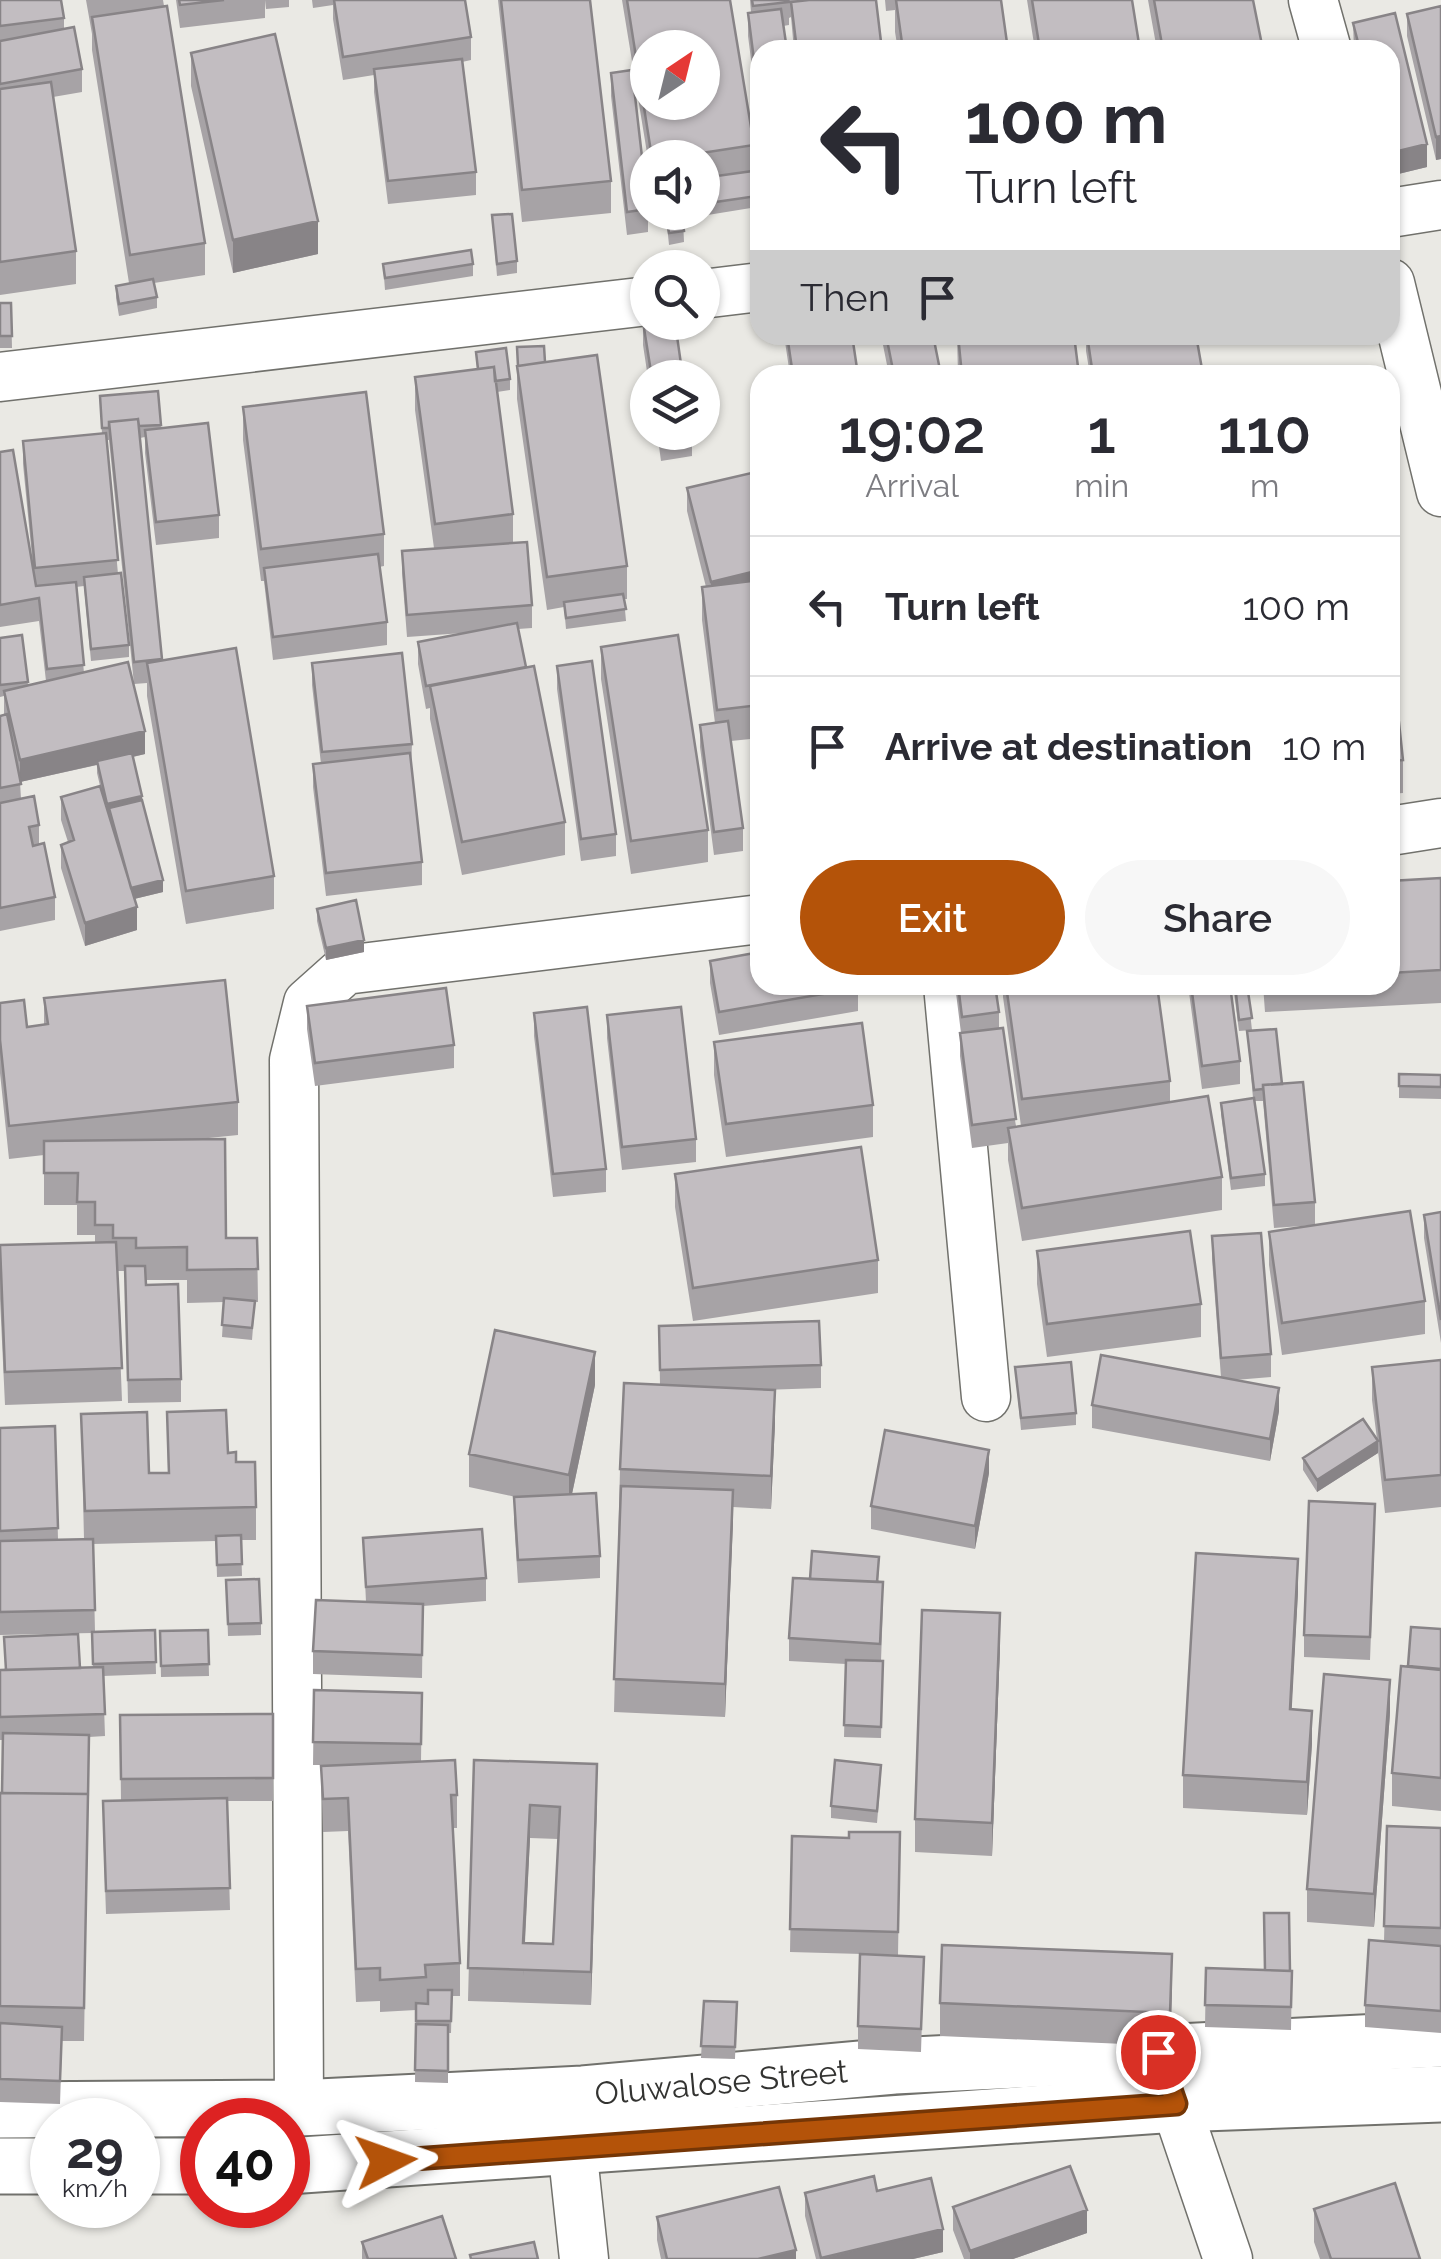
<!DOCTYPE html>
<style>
body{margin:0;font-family:Raleway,sans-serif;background:#f7f7f7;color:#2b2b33;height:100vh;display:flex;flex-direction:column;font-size:38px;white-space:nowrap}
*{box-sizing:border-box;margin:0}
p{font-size:32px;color:#7c7c81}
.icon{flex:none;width:55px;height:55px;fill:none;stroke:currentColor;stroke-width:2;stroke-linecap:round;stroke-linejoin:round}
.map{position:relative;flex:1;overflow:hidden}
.side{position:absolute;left:750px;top:365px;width:650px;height:630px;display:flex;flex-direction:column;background:#fff;border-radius:30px;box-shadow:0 2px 8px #0004}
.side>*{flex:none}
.top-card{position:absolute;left:750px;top:40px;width:650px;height:305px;border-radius:30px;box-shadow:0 2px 8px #0004;background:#fff;color:#2b2b33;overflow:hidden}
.needle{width:65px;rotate:35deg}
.buttons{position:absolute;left:630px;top:30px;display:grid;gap:20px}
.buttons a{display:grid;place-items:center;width:90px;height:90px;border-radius:50%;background:#fff;box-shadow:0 2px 8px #0004;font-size:50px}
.speed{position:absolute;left:30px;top:2098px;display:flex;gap:20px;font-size:50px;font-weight:700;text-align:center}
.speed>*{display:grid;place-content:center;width:130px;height:130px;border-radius:50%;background:#fff;box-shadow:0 2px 8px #0004;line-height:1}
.speed small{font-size:25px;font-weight:400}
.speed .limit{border:15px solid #d22;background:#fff;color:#111}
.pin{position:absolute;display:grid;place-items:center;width:85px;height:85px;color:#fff;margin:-42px;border:5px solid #fff;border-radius:50%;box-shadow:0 2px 10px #0007}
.me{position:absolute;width:110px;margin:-55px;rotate:86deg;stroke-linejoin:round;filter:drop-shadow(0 0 8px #0008)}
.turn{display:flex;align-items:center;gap:35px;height:210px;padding:0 50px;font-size:45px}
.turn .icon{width:130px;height:130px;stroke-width:2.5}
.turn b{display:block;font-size:70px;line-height:85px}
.then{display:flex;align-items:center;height:95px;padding:0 50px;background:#0003;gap:20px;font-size:38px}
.eta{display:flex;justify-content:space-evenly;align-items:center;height:170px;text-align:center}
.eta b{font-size:60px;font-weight:600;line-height:70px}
.cta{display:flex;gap:20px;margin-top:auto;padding:20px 50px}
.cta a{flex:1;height:115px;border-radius:60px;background:#b45309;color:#fff;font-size:40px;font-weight:600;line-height:115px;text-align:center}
.cta a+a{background:#f7f7f7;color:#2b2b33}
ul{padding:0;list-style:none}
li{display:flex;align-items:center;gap:30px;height:140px;padding:0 50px;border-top:2px solid #e1e1e2}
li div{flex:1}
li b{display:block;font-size:38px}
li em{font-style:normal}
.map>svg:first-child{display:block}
</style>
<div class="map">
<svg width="1441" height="2259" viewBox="0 0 1441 2259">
<rect width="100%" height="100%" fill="#eae9e4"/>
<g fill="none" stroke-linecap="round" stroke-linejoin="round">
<defs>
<path id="street" d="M1313,0L1327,50
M1390,213L1441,205
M1390,283L1441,492
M702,294L760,287
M0,377L648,301
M1390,831L1441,823
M948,985L986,1397
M1165,2073L1228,2259
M299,2108L294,1060L308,1003L345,970L760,919
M572,2147L584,2259"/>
<g id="secondary">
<path id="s1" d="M0,2110L299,2108L583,2094L894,2066L1441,2039"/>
<path d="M0,2166H52"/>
<path d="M138,2166H202"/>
<path d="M288,2166L1176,2104L1441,2094"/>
</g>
</defs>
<use href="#street" stroke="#71716c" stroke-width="51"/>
<use href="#secondary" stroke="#71716c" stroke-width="59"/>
<use href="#street" stroke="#fff" stroke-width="48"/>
<use href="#secondary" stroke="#fff" stroke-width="55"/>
</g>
<path fill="#a7a3a6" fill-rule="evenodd" d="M0,0L64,18V29L82,69V92L53,97L76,251V284L0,295Z
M86,0H163L205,243V275L154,283L157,297V308L119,316L116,298V286L129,283L92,50V34Z
M176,0H265V18L180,28Z
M265,0H289V7L266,9Z
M312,0H465L471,37V60L462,62L476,172V195L388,204L374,92V75L343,80L333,19V5L313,8Z
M498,0H590L611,181V213L522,222Z
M622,0H730L754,145V173L757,207L683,219L684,242L669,245L666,215L677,212H702V158H648V159Z
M750,0H876L882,50H794L791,17L789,18V25L783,26L760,50V130L748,36V13L751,12Z
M885,0H1001L1008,50H898L895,32V10L886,11Z
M1027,0H1132L1140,50H1035Z
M1148,0H1253L1263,50H1157Z
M1441,6V159L1436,160L1407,36V14Z
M1395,13L1427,144V167L1390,176V50H1354L1353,23Z
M191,53L318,254L233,273L191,86Z
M611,73L648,206V232L627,235L611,96Z
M492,215L517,261V273L497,276Z
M383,264H473V276L385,290Z
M0,303H11L12,348H0Z
M643,322L683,378H648L643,345Z
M784,335H852L858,375H790Z
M881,335H933L941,375H889Z
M957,335H1074L1079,375H958Z
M1086,335H1196L1202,375H1090L1086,351Z
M476,352L510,379V390L497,392L513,514V543L532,605V628L518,629L526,667L565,822V855L462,875L430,719V708L426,709L418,664V642L463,633L407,637L402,573V551L434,548L415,410V377L477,369Z
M545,362L627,566V599H624L626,621L566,629L564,607L547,610L517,399V366Z
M158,391L161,428L219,515V538L156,545L145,453V437L140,438L162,660L274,876V909L186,924L147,696V683L134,684L109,440H106L118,574L129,645V657L91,661L84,586L76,587L84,673L145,754L133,757L163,892L134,899L137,930L85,946L61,868V845L68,842L61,820V797L101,790L97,773V765L20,782L21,799L39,825V844L55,897V920L0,931V716L4,715V696L0,697V638L22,635L28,685L46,681L39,621L0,627V452L33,567L23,464V441L102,434L100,396Z
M243,407L384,534V566L379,567L387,622V645L273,660L264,581H261L243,440Z
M657,432H692V456L661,461Z
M760,471V738L731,741L743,828V851L714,855L700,747V725L715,723L702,620V587H706L687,511V488Z
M1390,638L1403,760V793L1390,794Z
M601,647L708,830V862L631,874L601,679Z
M312,663L412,744L411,766L422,862V885L326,896L313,787V764H321L312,685Z
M557,666L616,834V856L581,861L557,689Z
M1441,878V1003L1265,1012L1263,985H1390V881Z
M317,909L364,952L326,960L317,921Z
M710,961L858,985V1011L719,1035L710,983Z
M955,985H995L999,1012V1028L1016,1126H1021L1003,997V985H1157L1170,1081V1102L1222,1177V1210L1022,1241L1008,1160V1143L972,1148L960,1056V1033H961Z
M1188,985H1230L1240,1061V1084L1202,1089Z
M1233,985H1247L1252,1030L1239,1031Z
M44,998L238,1102V1135L199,1139L226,1238H257L258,1302H255L252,1340L222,1337L224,1302L187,1303V1280H146V1285L181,1379V1402L128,1403L125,1271H117L122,1401L5,1405L0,1299V1245L95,1242V1235H77V1205H44V1155L9,1159L0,1073V1003L27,1027L44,1025Z
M307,1006L454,1045V1068L315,1086L307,1029Z
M534,1013L606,1169V1192L553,1197L534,1036Z
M607,1015L696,1139V1162L622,1170L607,1038Z
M1247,1031L1282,1084L1315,1202V1225L1274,1228L1263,1101H1254L1265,1174V1186L1231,1190L1221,1114V1103L1253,1098Z
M714,1042L873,1105V1137L726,1157L714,1075Z
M1399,1074L1441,1075V1099L1399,1098Z
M675,1174L878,1260V1293L693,1321L675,1207Z
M1441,1212V1343L1424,1238V1215Z
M1269,1232L1425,1301V1334L1282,1355L1269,1265Z
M1212,1236L1271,1354V1377L1235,1380L1279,1411L1270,1461L1092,1428V1405L1221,1377L1212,1259Z
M1037,1251L1201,1304V1337L1047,1357L1037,1284Z
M659,1326L821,1365V1388L763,1390L775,1423L771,1509L733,1507L725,1717L614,1712L620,1469L660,1385Z
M1441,1360V1507L1385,1513L1378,1451V1453L1317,1492L1303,1470V1458L1377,1439L1372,1400V1367Z
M1015,1367L1076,1413V1425L1021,1430Z
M595,1385L572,1494L600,1556V1578L518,1583L514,1520V1497H516L469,1487V1454Z
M167,1412L228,1453L236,1462L256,1507V1540H241L242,1576L217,1577L216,1541L93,1544L95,1632L155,1630L156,1674L103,1676L105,1736L89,1737L84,2041H62L60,2104L0,2102V1793H2L3,1740H0V1670L93,1667L92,1633L0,1635V1428L55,1426L58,1539H84L81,1414L149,1473H168Z
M989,1473L975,1549L871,1529V1506Z
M1375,1527L1370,1660L1304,1657V1635Z
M363,1538L486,1578V1601L423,1606L422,1678L313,1674V1651L366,1602Z
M879,1568L878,1582L883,1605L881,1661H883L881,1738L844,1737L846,1664L789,1661V1638L810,1579Z
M226,1580L261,1623V1635L228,1636Z
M1298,1592L1291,1709L1312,1744L1307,1815L1183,1808V1775Z
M1441,1629V1811L1392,1806V1773L1408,1666Z
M208,1630L209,1676L161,1677L160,1631Z
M1000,1646L992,1856L915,1852V1819Z
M314,1690L422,1693L421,1761L457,1795V1828H453L460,1963V1996H452L451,2033H448V2083L415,2082L416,2010L380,2012V2001L356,2002L348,1831L323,1832L321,1766L338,1765H313Z
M1390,1713L1374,1927L1307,1922V1889Z
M273,1714V1801H227L230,1910L106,1914L103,1824L121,1801L120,1715Z
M474,1760L597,1797L591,2005L468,2001ZM530,1838L558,1839L553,1944L525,1943Z
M881,1776L877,1823L831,1818V1806Z
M1387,1826L1441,1828V2033L1365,2027V2005L1384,1941Z
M900,1832L898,1955L790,1952L792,1836L849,1838Z
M924,1957L921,2052L858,2049V2026Z
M1206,1968L1292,1971L1291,2030L1205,2027Z
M1172,1987L1170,2046L940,2036V2003Z
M704,2001L737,2002L735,2059L701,2058Z
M877,2191L943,2252L913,2259H816L805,2216V2193Z
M953,2207L1087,2233L1013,2259H964L953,2230Z
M1314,2209L1420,2259H1320L1314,2242Z
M657,2217L796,2259H661L657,2240Z
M362,2242L456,2259H362Z"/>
<path fill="#888487" d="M1441,136V159L1436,160V137Z
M1427,144V167L1390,176V153Z
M318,221V254L233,273V240Z
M760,570V593L711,605V582Z
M145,731V754L20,782V760Z
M142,796V807L109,808V815L107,816V804Z
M163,880V892L130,900V888Z
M137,907V930L85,946V923Z
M364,940V952L326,960V948Z
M595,1352V1385L569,1508V1475Z
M1279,1388V1411L1270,1461V1439Z
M775,1390V1423L771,1509V1476Z
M1378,1441V1453L1317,1492V1480Z
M989,1450V1473L975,1549V1526Z
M733,1490V1523L725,1717V1684Z
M1298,1559V1592L1290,1742V1709Z
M1000,1613V1646L992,1856V1823Z
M1390,1680V1713L1374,1927V1894Z
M1312,1711V1744L1307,1815V1782Z
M597,1764V1797L591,2005V1972Z
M530,1805V1838L523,1976V1943Z
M1172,1954V1987L1170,2046V2013Z
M1087,2210V2233L1013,2259H970V2251Z
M943,2229V2252L913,2259H821Z
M796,2250V2259H758Z"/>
<path fill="#c2bdc1" stroke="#888487" stroke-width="2.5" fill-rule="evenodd" d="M0,0H61L64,18L0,26Z
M179,0H224L180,5Z
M334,0H465L471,37L343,57Z
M501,0H590L611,181L522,190Z
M627,0H730L754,145L669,158H652ZM648,48H702V102H648Z
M752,0H788L789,2L753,6Z
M809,0H876L882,50H797L791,2Z
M896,0H1001L1008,50H903Z
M1032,0H1132L1140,50H1040Z
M1154,0H1253L1263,50H1163Z
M167,6L205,243L130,255L92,17Z
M1441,6V136L1436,137L1407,14Z
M781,9L787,50H760V107L748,13Z
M1395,13L1427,144L1390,153V50H1360L1353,23Z
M74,27L82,69L0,84V41Z
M275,34L318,221L233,240L191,53Z
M462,59L476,172L388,181L374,69Z
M632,70L648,209L627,212L611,73Z
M51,82L76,251L0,262V89Z
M753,171L757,196L702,204V178Z
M682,213L684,231L669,233L666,215Z
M512,214L517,261L497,264L492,215Z
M471,250L473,264L385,278L383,264Z
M153,279L157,297L119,304L116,286Z
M0,303H11L12,336H0Z
M643,322H675L683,378H652Z
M787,335H852L858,375H793Z
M886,335H933L941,375H894Z
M958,335H1074L1079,375H962Z
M1087,335H1196L1202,369L1165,375H1093Z
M544,346L545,362L518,366L517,347Z
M506,348L510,379L495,381L494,367L478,369L476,352Z
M597,355L627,566L547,577L517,366Z
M494,367L513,514L435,524L415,377Z
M158,391L161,425L139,426L138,419L109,422V428H102L100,396Z
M366,392L384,534L261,549L243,407Z
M138,419L162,659L134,662L109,422Z
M208,423L219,515L156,522L145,430Z
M660,432H692V433L661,438Z
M106,433L118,560L35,568L23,441Z
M13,450L36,586L76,582L84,665L47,669L39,598L0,605V452Z
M760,471V570L711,582L687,488Z
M527,542L532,605L407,615L402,551Z
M378,554L387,622L273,637L264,568Z
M121,573L129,645L91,649L84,577Z
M760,580V705L717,710L702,587Z
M623,594L626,609L566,618L564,602Z
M517,623L526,667L426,686L418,642Z
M22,635L28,682L0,685V638Z
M678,635L708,830L631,841L601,647Z
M1390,638L1403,760L1390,761Z
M236,648L274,876L186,891L147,663Z
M402,653L412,744L322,752L312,663Z
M592,661L616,834L581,839L557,666Z
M128,662L145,731L20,760L4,691Z
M534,666L565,822L462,842L430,686Z
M7,714L21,784L0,788V716Z
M728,721L743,828L714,832L700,725Z
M132,753L142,796L107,804L97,761Z
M410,753L422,862L326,873L313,764Z
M100,786L137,907L85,923L61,845L74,840L61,797Z
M34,796L39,825L29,827L33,846L44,843L55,897L0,908V803Z
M142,800L163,880L131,888L109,808Z
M1441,878V970L1390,973V881Z
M356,900L364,940L326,948L317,909Z
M760,952V985H858V988L719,1012L710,961Z
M225,980L238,1102L9,1126L0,1040V1003L24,1000L27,1027L48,1024L44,998Z
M958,985H995L999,1012L962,1017Z
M1006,985H1157L1170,1081L1022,1099Z
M1191,985H1230L1240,1061L1202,1066Z
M1235,985H1247L1252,1018L1239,1020Z
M446,988L454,1045L315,1063L307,1006Z
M587,1007L606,1169L553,1174L534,1013Z
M681,1007L696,1139L622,1147L607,1015Z
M862,1023L873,1105L726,1124L714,1042Z
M1003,1028L1016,1119L972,1125L960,1033Z
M1276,1029L1282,1084L1263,1085V1089L1254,1090L1247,1031Z
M1399,1074L1441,1075V1087L1399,1086Z
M1303,1082L1315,1202L1274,1205L1263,1085Z
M1208,1096L1222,1177L1022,1208L1008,1128Z
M1254,1098L1265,1174L1231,1178L1221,1103Z
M225,1139L226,1238H257L258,1269L187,1270V1247L136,1248V1238H113V1225H95V1202H77L78,1173H44V1141Z
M861,1147L878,1260L693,1288L675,1174Z
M1410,1211L1425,1301L1282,1323L1269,1232Z
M1441,1212V1320L1424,1215Z
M1190,1231L1201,1304L1047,1324L1037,1251Z
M1261,1233L1271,1354L1221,1358L1212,1236Z
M116,1242L122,1368L5,1372L0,1245Z
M125,1266H145L146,1285L178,1284L181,1379L128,1380Z
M224,1298L255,1301L252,1328L222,1325Z
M819,1321L821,1365L660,1370L659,1326Z
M495,1330L595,1352L569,1475L469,1454Z
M1101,1355L1279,1388L1270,1439L1092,1405Z
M1441,1360V1475L1385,1480L1372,1367Z
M1071,1362L1076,1413L1021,1418L1015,1367Z
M624,1383L775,1390L771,1476L620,1469Z
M226,1410L228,1453L236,1452V1462H255L256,1507L85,1511L81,1414L147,1412L149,1473H169L167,1412Z
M1363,1419L1378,1441L1317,1480L1303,1458Z
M55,1426L58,1528L0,1531V1428Z
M885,1430L989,1450L975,1526L871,1506Z
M621,1486L733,1490L725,1684L614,1679Z
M596,1493L600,1556L518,1560L514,1497Z
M1309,1501L1375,1504L1370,1637L1304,1635Z
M482,1529L486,1578L366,1587L363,1538Z
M241,1535L242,1564L217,1565L216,1536Z
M93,1539L95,1610L0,1612V1541Z
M812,1551L879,1557L877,1582L810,1579Z
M1196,1553L1298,1559L1290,1709L1312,1711L1307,1782L1183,1775Z
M793,1578L883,1582L880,1644L789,1638Z
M259,1579L261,1623L228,1624L226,1580Z
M316,1600L423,1604L422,1655L313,1651Z
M922,1610L1000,1613L992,1823L915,1819Z
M1411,1627L1441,1629V1669L1408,1666Z
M155,1630L156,1662L93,1664L92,1632Z
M208,1630L209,1664L161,1666L160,1631Z
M78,1634L80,1668L6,1670L4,1637Z
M846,1660L883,1661L881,1727L844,1725Z
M1401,1666L1441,1670V1778L1392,1773Z
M103,1667L105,1714L0,1717V1670Z
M1324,1674L1390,1680L1374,1894L1307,1889Z
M314,1690L422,1693L421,1744L313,1742Z
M273,1714V1778L121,1779L120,1715Z
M3,1733L89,1735L88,1796V1794L2,1793Z
M455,1760L457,1795H451L460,1963L425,1965L426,1977L380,1980V1968L356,1969L348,1798L323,1799L321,1766Z
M474,1760L597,1764L591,1972L468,1968ZM530,1805L560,1807L553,1944L523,1943Z
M835,1760L881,1765L877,1811L831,1806Z
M0,1793L88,1794L84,2008L0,2006Z
M227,1798L230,1888L106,1891L103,1801Z
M1387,1826L1441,1828V1928L1384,1926Z
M849,1832H900L898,1932L790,1929L792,1836L849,1838Z
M1264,1913H1289L1290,1971L1265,1970Z
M1369,1940L1441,1946V2011L1365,2005Z
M942,1945L1172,1954L1170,2013L940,2003Z
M860,1954L924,1957L921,2029L858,2026Z
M1206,1968L1292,1971L1291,2007L1205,2005Z
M428,1990H452L451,2021H416V2003L428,2004Z
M704,2001L737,2002L735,2047L701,2046Z
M0,2023L62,2027L60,2081L0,2079Z
M416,2024L448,2025V2071L415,2070Z
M1070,2166L1087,2210L970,2251L953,2207Z
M874,2176L877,2191L931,2178L943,2229L821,2258L805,2193Z
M1395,2183L1420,2259H1331L1314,2209Z
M779,2187L796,2250L758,2259H667L657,2217Z
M442,2216L456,2259H368L362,2242Z
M534,2242L538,2259H471L470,2255Z"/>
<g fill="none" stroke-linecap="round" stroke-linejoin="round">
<defs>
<path id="route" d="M386,2161L1176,2104L1158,2052"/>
</defs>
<use href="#route" stroke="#753606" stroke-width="25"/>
<use href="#route" stroke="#b45309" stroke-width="18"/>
</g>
<g text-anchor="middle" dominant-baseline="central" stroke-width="8" stroke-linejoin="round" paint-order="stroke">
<g font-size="32" fill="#333331" stroke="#eae9e4">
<text stroke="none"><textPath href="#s1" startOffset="722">Oluwalose Street</textPath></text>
</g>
</g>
</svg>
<div class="buttons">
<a><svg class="needle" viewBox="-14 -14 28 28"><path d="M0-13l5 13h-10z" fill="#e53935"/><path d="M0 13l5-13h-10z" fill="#7c7c81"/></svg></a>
<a><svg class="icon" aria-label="sound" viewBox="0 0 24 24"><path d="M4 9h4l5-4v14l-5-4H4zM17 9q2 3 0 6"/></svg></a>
<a><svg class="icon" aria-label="search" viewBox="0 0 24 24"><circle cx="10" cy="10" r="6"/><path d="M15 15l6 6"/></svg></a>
<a><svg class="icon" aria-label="layers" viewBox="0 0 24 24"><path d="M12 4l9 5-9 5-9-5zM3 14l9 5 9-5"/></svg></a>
</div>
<div class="speed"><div>29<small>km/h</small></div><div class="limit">40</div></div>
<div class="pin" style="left:1158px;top:2052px;background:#d93025"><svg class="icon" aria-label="arrive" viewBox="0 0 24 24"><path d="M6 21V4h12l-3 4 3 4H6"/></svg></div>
<svg class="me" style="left:386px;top:2161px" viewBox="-20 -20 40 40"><path d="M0-17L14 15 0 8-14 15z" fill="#b45309" stroke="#fff" stroke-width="4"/></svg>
<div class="top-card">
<div class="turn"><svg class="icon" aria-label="left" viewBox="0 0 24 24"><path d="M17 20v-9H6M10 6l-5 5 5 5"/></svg><div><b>100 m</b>Turn left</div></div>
<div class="then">Then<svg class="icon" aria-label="arrive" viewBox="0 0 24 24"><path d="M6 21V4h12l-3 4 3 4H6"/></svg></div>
</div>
<section class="side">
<div class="eta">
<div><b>19:02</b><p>Arrival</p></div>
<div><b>1</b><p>min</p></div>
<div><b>110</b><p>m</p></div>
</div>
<ul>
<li><svg class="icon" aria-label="left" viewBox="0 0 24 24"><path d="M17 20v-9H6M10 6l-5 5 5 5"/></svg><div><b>Turn left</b></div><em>100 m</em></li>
<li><svg class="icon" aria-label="arrive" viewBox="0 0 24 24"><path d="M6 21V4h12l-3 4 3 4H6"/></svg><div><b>Arrive at destination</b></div><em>10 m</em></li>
</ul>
<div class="cta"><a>Exit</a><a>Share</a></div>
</section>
</div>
